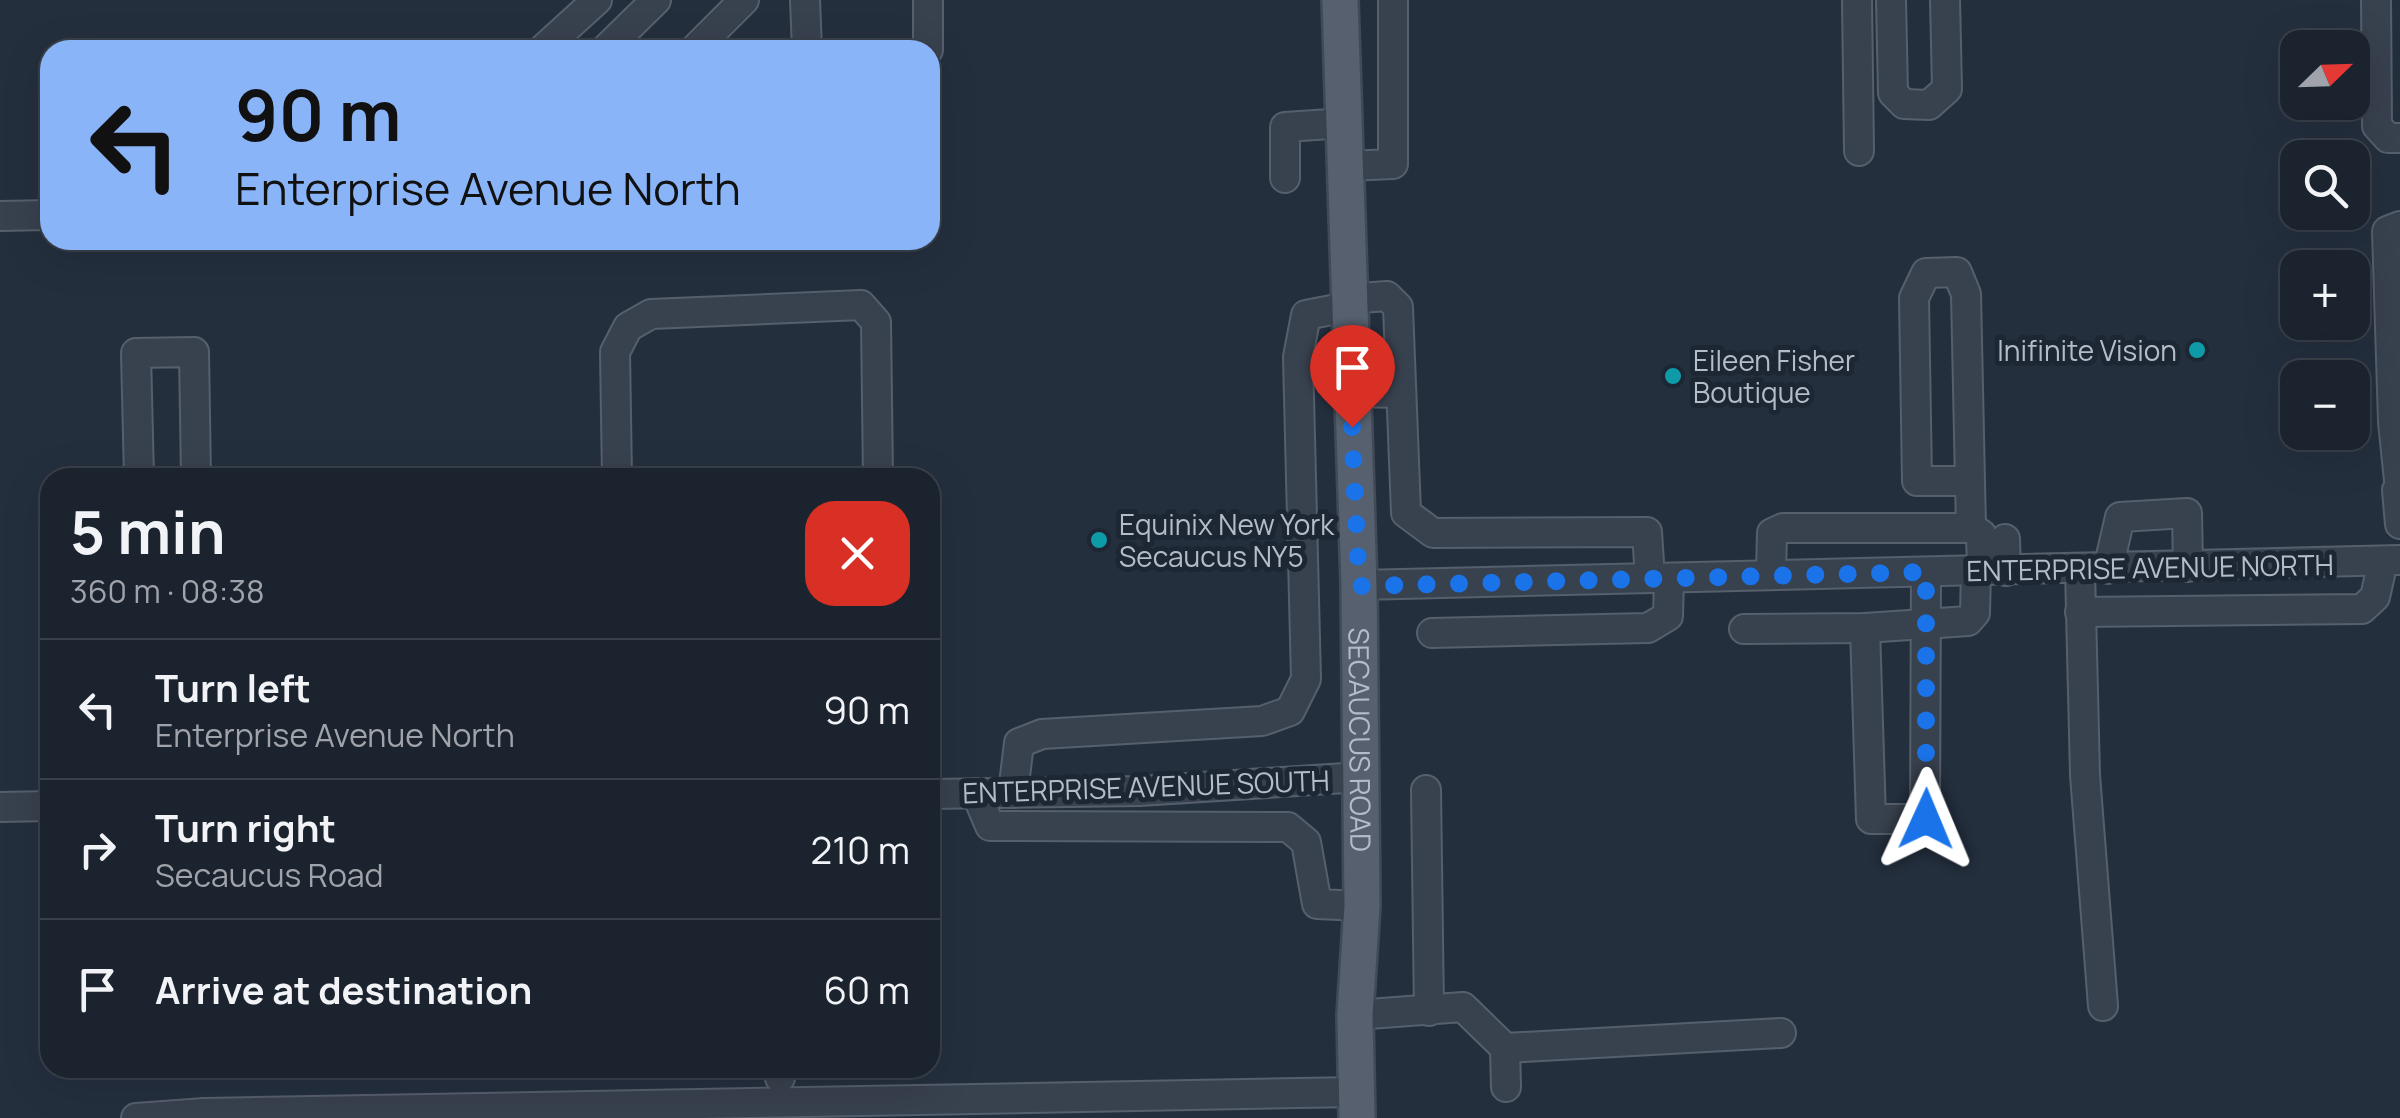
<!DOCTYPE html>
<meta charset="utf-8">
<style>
body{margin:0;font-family:Manrope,sans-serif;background:#282f3a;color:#f1f3f6;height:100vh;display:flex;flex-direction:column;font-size:38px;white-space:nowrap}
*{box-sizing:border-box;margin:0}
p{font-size:32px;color:#a0a4aa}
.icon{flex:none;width:55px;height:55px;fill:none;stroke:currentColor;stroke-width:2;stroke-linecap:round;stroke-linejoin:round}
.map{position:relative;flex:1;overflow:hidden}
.sheet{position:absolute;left:40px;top:468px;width:900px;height:610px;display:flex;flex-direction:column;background:#1b232e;border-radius:30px;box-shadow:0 10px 40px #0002,0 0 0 2px #39404a}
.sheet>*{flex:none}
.banner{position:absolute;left:40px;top:40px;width:900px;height:210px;border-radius:30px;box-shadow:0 10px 40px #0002,0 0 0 2px #39404a;background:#8ab4f8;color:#111;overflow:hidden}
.needle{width:65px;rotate:67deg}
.controls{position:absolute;left:2280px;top:30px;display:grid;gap:20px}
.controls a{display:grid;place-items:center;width:90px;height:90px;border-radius:20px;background:#1b232e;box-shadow:0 10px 40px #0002,0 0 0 2px #39404a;font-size:50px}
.pin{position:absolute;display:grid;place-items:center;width:85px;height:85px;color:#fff;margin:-102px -42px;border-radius:50% 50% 50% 0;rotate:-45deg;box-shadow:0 0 10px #0007}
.pin .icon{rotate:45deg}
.me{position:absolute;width:110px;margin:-55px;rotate:1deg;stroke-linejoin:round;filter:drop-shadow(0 0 8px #0008)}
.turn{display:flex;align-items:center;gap:35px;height:210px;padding:0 30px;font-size:45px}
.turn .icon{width:130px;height:130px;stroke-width:2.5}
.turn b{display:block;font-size:70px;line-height:85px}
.round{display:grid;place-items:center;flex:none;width:105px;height:105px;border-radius:30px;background:#282f3a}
.head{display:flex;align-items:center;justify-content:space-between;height:170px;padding:0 30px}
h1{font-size:60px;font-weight:700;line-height:75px}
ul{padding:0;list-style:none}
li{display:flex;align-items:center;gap:30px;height:140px;padding:0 30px;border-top:2px solid #39404a}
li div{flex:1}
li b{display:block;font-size:38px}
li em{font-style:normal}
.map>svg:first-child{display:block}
</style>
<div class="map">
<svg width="2400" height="1118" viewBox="0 0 2400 1118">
<rect width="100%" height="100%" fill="#242f3e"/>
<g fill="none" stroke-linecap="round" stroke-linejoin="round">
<g stroke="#565f6c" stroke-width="32">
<g id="minor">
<polyline points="805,0 807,50"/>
<polyline points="928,0 928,50"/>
<polyline points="1857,0 1859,151"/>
<polyline points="1891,0 1893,93 1904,104 1929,105 1947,89 1945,0"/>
<polyline points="2376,0 2377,126 2388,138 2400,138"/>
<polyline points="542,50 597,0"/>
<polyline points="605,50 656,0"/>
<polyline points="694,50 744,0"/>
<polyline points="1348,166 1393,164 1393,0"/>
<polyline points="1285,178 1285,127 1346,123"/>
<polyline points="0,216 50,215"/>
<polyline points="2400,226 2387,231 2393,422 2400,490"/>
<polyline points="1347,299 1387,296 1398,307 1406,513 1433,533 1647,532 1650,578"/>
<polyline points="1351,392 1401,393"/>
<polyline points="139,478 136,353 194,352 196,478"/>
<polyline points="617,478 615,352 628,327 651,314 861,305 876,322 878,478"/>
<polyline points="1969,481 1917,481 1914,298 1926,273 1957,272 1966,294 1971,528"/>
<polyline points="2397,490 2400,524"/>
<polyline points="2005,539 2006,571"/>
<polyline points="2080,569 2085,775 2103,1006"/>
<polyline points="2108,569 2120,517 2187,513 2188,567"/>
<polyline points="1771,573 1772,533 1783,528 1971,528 1981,534 1982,572"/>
<polyline points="1359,585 2400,560"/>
<polyline points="2080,612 2362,609 2375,597 2383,561"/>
<polyline points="1865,628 1871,819 1925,819 1926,572"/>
<polyline points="1744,629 1865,628 1968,621 1975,613 1976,571"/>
<polyline points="1432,633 1648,628 1668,616 1669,578"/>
<polyline points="1426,790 1429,1011"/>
<polyline points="976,793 990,826 1288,827 1306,842 1317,904 1362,906"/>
<polyline points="1013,793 1019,743 1042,734 1262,721 1290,711 1306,679 1298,357 1306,315 1347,307"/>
<polyline points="930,794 1139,791 1361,777"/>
<polyline points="0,807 50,806"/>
<polyline points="1355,1015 1463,1007 1505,1048 1506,1087"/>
<polyline points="1505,1048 1781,1033"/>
<polyline points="780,1078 780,1068"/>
<polyline points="136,1118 205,1113"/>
<polyline points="205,1118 205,1113 1356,1092"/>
</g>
</g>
<g stroke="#414a57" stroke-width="40">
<g id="major">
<path id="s1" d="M 1340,0 L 1359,585 L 1362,906 L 1355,1015 L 1357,1118"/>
</g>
</g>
<use href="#minor" stroke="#38414e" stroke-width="28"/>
<use href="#major" stroke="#56606e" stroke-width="35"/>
</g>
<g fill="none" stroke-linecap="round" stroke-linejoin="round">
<polyline stroke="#1a73e8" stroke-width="18" stroke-dasharray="0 32.4" points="1352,427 1359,586 1926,572 1926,819"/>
</g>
<g fill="#0f9aa8" stroke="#1d2633" stroke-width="4">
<circle cx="2197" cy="350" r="10"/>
<circle cx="1673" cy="376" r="10"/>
<circle cx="1099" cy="540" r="10"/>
</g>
<g text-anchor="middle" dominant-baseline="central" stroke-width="10" stroke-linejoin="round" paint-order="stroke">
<g font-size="28" fill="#b4bcc9" stroke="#1d2633" text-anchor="start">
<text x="2177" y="350" text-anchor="end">Inifinite Vision</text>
<text x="1693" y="360">Eileen Fisher<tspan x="1693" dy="32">Boutique</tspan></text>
<text x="1119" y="524">Equinix New York<tspan x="1119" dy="32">Secaucus NY5</tspan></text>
</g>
<g font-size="28" fill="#b4bcc9" stroke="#1d2633">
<text transform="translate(2150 567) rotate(-1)">ENTERPRISE AVENUE NORTH</text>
<text stroke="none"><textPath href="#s1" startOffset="740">SECAUCUS ROAD</textPath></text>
<text transform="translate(1146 786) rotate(-2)">ENTERPRISE AVENUE SOUTH</text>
</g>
</g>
</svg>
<div class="controls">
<a><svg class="needle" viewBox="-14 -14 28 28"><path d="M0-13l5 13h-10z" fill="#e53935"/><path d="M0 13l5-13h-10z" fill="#a0a4aa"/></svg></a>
<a><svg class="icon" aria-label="search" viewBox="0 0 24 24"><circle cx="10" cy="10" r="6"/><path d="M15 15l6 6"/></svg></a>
<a>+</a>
<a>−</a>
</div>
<div class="pin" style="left:1352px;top:427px;background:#d93025"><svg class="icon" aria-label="arrive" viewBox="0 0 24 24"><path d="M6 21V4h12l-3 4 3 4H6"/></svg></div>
<svg class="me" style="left:1926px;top:819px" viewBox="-20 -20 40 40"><path d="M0-17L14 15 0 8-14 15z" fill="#1a73e8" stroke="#fff" stroke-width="4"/></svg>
<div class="banner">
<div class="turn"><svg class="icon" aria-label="left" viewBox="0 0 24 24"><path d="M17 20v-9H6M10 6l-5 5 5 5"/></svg><div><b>90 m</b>Enterprise Avenue North</div></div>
</div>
<section class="sheet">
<div class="head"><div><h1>5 min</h1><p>360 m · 08:38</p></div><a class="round" style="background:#d93025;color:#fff"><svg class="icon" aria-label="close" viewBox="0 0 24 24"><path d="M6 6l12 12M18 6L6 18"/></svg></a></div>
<ul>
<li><svg class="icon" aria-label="left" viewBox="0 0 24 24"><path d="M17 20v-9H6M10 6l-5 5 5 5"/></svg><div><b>Turn left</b><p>Enterprise Avenue North</p></div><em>90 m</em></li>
<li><svg class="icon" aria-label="right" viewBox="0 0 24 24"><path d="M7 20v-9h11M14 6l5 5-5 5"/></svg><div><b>Turn right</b><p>Secaucus Road</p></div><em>210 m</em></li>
<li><svg class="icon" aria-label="arrive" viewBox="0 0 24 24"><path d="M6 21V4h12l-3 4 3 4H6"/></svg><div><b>Arrive at destination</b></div><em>60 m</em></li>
</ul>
</section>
</div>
